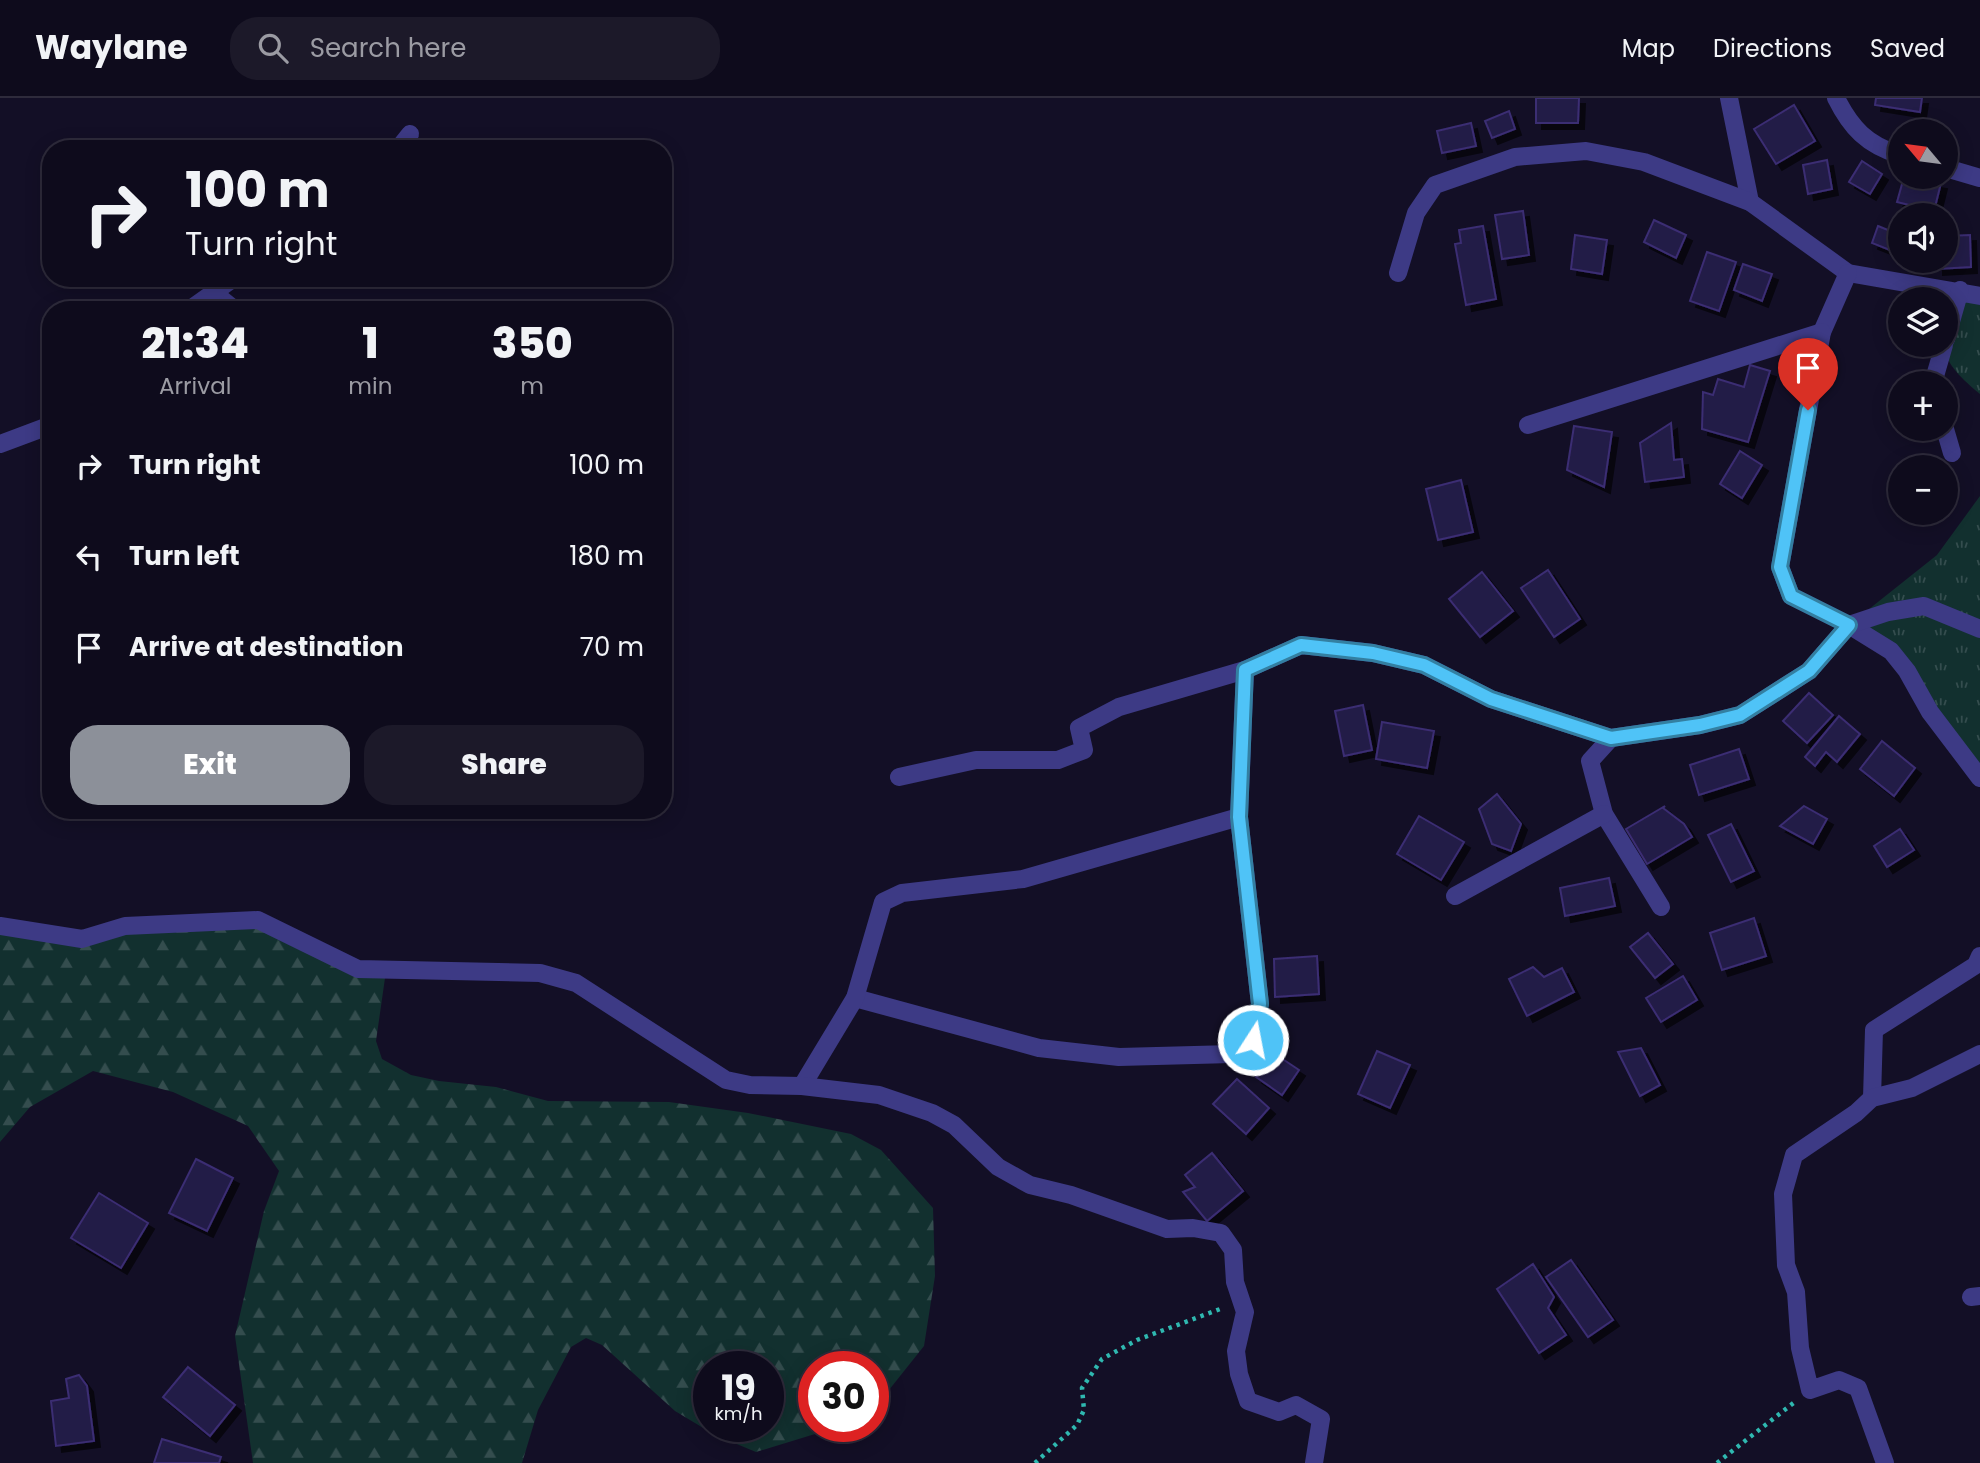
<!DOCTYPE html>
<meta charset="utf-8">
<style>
body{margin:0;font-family:Poppins,sans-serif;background:#1c1929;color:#f1f3f6;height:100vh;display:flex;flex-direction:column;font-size:26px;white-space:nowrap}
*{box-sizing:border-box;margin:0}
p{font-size:23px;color:#9b9ba3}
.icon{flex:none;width:38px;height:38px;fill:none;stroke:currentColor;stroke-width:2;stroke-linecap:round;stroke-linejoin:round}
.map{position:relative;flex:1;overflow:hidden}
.drawer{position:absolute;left:42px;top:203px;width:630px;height:518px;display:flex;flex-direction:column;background:#0e0b1c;border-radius:28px;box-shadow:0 4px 18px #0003,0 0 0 2px #2e2b3b}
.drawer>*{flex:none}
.top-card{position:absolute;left:42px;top:42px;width:630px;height:147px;border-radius:28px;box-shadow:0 4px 18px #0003,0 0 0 2px #2e2b3b;background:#0e0b1c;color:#f1f3f6;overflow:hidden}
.needle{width:46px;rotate:299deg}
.buttons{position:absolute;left:1888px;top:21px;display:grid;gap:14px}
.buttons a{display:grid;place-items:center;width:70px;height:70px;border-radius:50%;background:#0e0b1c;box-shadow:0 4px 18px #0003,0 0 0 2px #2e2b3b;font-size:35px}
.speed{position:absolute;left:693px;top:1253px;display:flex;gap:14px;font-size:35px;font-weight:700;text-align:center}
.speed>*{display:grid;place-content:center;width:91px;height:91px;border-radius:50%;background:#0e0b1c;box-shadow:0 4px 18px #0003,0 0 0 2px #2e2b3b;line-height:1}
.speed small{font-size:18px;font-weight:400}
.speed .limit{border:10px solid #d22;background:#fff;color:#111}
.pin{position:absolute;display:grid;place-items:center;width:60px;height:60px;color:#fff;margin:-72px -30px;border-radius:50% 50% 50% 0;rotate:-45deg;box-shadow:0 0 7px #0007}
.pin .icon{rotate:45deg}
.me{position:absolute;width:77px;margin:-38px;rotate:11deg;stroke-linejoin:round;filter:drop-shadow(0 0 5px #0008)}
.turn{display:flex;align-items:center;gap:24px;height:147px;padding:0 28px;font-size:32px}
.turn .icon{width:91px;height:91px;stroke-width:2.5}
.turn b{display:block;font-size:49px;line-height:60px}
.eta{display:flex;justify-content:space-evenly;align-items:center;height:119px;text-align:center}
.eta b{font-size:42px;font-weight:800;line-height:49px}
.primary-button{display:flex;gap:14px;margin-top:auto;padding:14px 28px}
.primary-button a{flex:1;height:80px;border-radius:28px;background:#8c9099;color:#fff;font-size:28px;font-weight:800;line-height:80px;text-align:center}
.primary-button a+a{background:#1c1929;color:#f1f3f6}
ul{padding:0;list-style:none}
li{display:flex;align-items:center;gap:21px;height:91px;padding:0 28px}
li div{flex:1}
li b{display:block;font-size:26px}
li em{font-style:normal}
header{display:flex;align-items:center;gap:42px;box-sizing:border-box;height:98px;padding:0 35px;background:#0e0b1c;border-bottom:2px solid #2e2b3b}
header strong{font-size:33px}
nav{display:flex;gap:38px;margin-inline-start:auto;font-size:24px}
.search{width:490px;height:63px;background:#1c1929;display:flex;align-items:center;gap:18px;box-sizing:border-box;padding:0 24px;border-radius:28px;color:#9b9ba3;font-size:26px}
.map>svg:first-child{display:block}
</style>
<header>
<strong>Waylane</strong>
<div class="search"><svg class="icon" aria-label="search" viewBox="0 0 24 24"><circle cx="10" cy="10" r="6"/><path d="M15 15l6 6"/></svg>Search here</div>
<nav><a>Map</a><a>Directions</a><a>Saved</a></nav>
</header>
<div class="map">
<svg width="1980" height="1365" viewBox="0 0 1980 1365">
<defs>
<pattern id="grass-tufts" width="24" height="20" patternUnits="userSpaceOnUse" patternTransform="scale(1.75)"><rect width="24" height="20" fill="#12302f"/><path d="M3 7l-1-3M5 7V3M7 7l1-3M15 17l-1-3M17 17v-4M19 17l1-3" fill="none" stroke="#344d4e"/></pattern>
<pattern id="forest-firs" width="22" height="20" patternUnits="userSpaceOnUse" patternTransform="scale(1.75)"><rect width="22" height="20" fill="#12302f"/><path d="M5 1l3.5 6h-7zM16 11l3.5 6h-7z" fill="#344d4e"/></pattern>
<filter id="shadow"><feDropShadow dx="6" dy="6" stdDeviation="0" flood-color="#0009"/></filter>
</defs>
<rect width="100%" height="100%" fill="#130f26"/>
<g fill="url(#grass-tufts)">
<path d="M 1960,192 L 1980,198 L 1980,296 C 1931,255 1944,250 1960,192 Z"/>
<polygon points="1980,398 1980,680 1907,573 1849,527 1937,457"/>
</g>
<path fill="url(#forest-firs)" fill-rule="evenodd" d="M 258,822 L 386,873 L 376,943 L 382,961 L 411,977 L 439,983 L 496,989 L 548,1003 L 669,1004 L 748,1015 L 851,1036 L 881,1052 L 933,1110 L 935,1178 L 924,1248 L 873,1312 L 873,1269 L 814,1269 L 814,1328 L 841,1328 L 756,1354 L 715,1337 L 675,1313 L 602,1247 L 586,1240 L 571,1249 L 538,1312 L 522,1365 L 253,1365 L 235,1238 L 264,1113 L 279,1073 L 248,1028 L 173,994 L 93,973 L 30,1009 L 0,1044 L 0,828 L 82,841 ZM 709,1269 L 768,1269 L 768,1328 L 709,1328 Z"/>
<g fill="#241b47" stroke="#3b2d73" stroke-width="2" filter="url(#shadow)">
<polygon points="1536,0 1579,0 1578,25 1536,25"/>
<polygon points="1876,0 1922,0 1920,14 1875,7"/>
<polygon points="1794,7 1815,43 1776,66 1754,31"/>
<polygon points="1509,13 1515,31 1492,40 1485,23"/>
<polygon points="1471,25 1476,48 1442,55 1437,33"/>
<polygon points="1827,62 1832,91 1808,96 1803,67"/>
<polygon points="1862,63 1882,76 1870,96 1849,84"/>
<polygon points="1904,79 1941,85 1934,113 1897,104"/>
<polygon points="1523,113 1529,157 1502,161 1495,117"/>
<polygon points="1654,122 1686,137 1676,160 1644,144"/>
<polygon points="1483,128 1496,201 1466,207 1455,146 1461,145 1459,132"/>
<polygon points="1878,128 1900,137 1900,156 1872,145"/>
<polygon points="1575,137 1607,142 1602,176 1571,171"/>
<polygon points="1970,137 1971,169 1937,171 1937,163 1946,163 1946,138"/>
<polygon points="1707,154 1736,164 1719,213 1690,203"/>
<polygon points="1743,166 1772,176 1762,203 1734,192"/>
<polygon points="1750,267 1770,273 1748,344 1702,331 1703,294 1713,297 1718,281 1744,289"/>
<polygon points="1671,325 1674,362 1682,361 1684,379 1645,384 1640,345"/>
<polygon points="1574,328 1612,334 1604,389 1567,372"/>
<polygon points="1740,353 1762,367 1742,400 1720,386"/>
<polygon points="1461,382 1473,434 1438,442 1426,391"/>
<polygon points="1548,472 1580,521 1554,539 1521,490"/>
<polygon points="1482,474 1513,513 1480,539 1449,501"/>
<polygon points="1809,595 1833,617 1807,645 1783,623"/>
<polygon points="1363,607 1372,652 1344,658 1335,613"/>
<polygon points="1839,618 1860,636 1837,664 1826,654 1815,668 1805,659"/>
<polygon points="1382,624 1434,633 1427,670 1376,661"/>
<polygon points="1882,643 1915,670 1894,698 1860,671"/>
<polygon points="1739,651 1749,681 1699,697 1690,667"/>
<polygon points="1497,696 1521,726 1511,753 1492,746 1479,711"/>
<polygon points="1665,708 1663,710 1684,726 1692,739 1647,766 1626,731"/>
<polygon points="1804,708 1827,721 1813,746 1780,728"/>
<polygon points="1419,718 1464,744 1441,782 1397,756"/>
<polygon points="1731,726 1754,773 1731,784 1708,737"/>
<polygon points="1900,731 1914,752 1887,769 1874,748"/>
<polygon points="1609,780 1615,808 1565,818 1560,790"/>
<polygon points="1754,820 1766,858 1722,872 1710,835"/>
<polygon points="1648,835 1673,866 1655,880 1630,849"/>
<polygon points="1317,858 1319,896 1275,899 1274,861"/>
<polygon points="1533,869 1544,879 1562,870 1574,894 1527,918 1509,881"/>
<polygon points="1683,878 1697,902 1661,924 1646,900"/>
<polygon points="1641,950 1660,987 1640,998 1618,954"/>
<polygon points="1377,953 1410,967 1390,1010 1358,996"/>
<polygon points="1272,954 1299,972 1282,997 1256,979"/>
<polygon points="1237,981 1269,1010 1246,1036 1213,1006"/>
<polygon points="1212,1055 1243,1093 1207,1123 1183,1094 1195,1089 1185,1077"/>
<polygon points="196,1061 233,1080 207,1133 169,1115"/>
<polygon points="99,1095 148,1125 121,1170 71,1140"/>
<polygon points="1571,1162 1613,1222 1588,1239 1546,1179"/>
<polygon points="1533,1166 1554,1199 1548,1210 1566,1237 1539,1255 1497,1191"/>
<polygon points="188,1269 235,1307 210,1338 163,1299"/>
<polygon points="79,1277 87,1288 94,1343 56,1348 51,1303 69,1300 66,1281"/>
<polygon points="162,1341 221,1359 219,1365 154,1365"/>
</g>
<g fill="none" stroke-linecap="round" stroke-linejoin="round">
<g stroke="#2fb8b0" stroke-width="4.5" stroke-dasharray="3.5 5" stroke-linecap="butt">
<polyline points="1035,1365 1077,1327 1084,1312 1082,1290 1102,1261 1137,1242 1223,1210"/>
<polyline points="1717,1365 1796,1303"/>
</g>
<g stroke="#3d3a85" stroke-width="18">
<polyline points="1729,0 1750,104"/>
<path d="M 1836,0 C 1851,30 1867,47 1900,57"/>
<polyline points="398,51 410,36"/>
<polyline points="1946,70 1980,80"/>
<polyline points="1398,175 1416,115 1435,87 1515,59 1586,53 1644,64 1750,104 1848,175 1980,198"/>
<polyline points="1848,175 1822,234 1780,469 1791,498 1849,527 1891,553 1907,573 1930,614 1980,680"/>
<polyline points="214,195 235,212"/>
<polyline points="189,212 234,180"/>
<polyline points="1946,241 1960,192"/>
<polyline points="1933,285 1944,247"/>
<polyline points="1528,327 1822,234"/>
<polyline points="1945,331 1952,355"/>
<polyline points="0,346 51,327"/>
<polyline points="1611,640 1590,663 1604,716 1661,809"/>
<polyline points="899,679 976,662 1058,662 1084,652 1079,630 1119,609 1245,572"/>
<polyline points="1455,798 1604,716"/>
<polyline points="855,900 1039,950 1119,959 1232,956 1253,942 1260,906 1239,719 1245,572 1301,547 1373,555 1424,567 1491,601 1611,640 1700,627 1740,617 1809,573 1849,527 1888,514 1924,508 1980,531"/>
<polyline points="802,988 855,900 883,804 902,795 1023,781 1239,719"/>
<polyline points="1872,1000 1874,932 1976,867 1980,858"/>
<polyline points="1971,1199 1980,1198"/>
<polyline points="1885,1365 1858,1290 1839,1282 1810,1292 1800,1250 1796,1194 1786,1167 1783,1096 1794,1057 1856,1015 1872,1000 1912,990 1980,956"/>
</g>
<polyline stroke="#3d3a85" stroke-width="18" points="0,828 82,841 125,828 258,822 358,871 540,875 576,885 726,982 750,987 802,988 879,997 932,1015 954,1027 998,1069 1030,1087 1071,1097 1167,1131 1193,1130 1221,1135 1233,1152 1235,1184 1245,1214 1236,1253 1239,1276 1248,1303 1279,1314 1296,1307 1321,1321 1314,1365"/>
</g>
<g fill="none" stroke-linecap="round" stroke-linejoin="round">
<g stroke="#337fa1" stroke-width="18">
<polyline id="route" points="1253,942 1260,906 1239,719 1245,572 1301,547 1373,555 1424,567 1491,601 1611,640 1700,627 1740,617 1809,573 1849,527 1791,498 1780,469 1808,312"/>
</g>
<use href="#route" stroke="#4fc3f7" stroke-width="12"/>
</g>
</svg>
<div class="buttons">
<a><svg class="needle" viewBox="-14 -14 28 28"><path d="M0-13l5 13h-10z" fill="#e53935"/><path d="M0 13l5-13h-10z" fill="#9b9ba3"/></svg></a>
<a><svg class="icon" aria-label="sound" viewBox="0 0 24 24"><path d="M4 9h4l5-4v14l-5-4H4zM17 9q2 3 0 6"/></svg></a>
<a><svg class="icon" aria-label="layers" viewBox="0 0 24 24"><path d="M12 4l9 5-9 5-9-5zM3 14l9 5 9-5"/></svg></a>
<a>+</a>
<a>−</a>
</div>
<div class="speed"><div>19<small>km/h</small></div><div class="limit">30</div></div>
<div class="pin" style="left:1808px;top:312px;background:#d93025"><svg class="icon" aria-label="arrive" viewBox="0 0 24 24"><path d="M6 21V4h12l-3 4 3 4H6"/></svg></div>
<svg class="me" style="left:1253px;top:942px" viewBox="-20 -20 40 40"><circle r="17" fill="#4fc3f7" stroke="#fff" stroke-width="3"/><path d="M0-11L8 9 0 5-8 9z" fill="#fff"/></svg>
<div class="top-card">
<div class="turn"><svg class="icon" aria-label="right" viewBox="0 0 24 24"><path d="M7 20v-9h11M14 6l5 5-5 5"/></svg><div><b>100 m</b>Turn right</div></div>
</div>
<section class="drawer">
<div class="eta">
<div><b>21:34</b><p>Arrival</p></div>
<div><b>1</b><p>min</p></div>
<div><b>350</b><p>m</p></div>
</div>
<ul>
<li><svg class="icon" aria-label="right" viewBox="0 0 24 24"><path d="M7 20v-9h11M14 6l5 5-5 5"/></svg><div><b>Turn right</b></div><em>100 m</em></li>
<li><svg class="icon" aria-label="left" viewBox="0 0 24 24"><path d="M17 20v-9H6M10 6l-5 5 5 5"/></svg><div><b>Turn left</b></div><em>180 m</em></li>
<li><svg class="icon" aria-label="arrive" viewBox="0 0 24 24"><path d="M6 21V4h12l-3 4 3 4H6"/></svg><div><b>Arrive at destination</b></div><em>70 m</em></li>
</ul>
<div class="primary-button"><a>Exit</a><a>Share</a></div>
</section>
</div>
